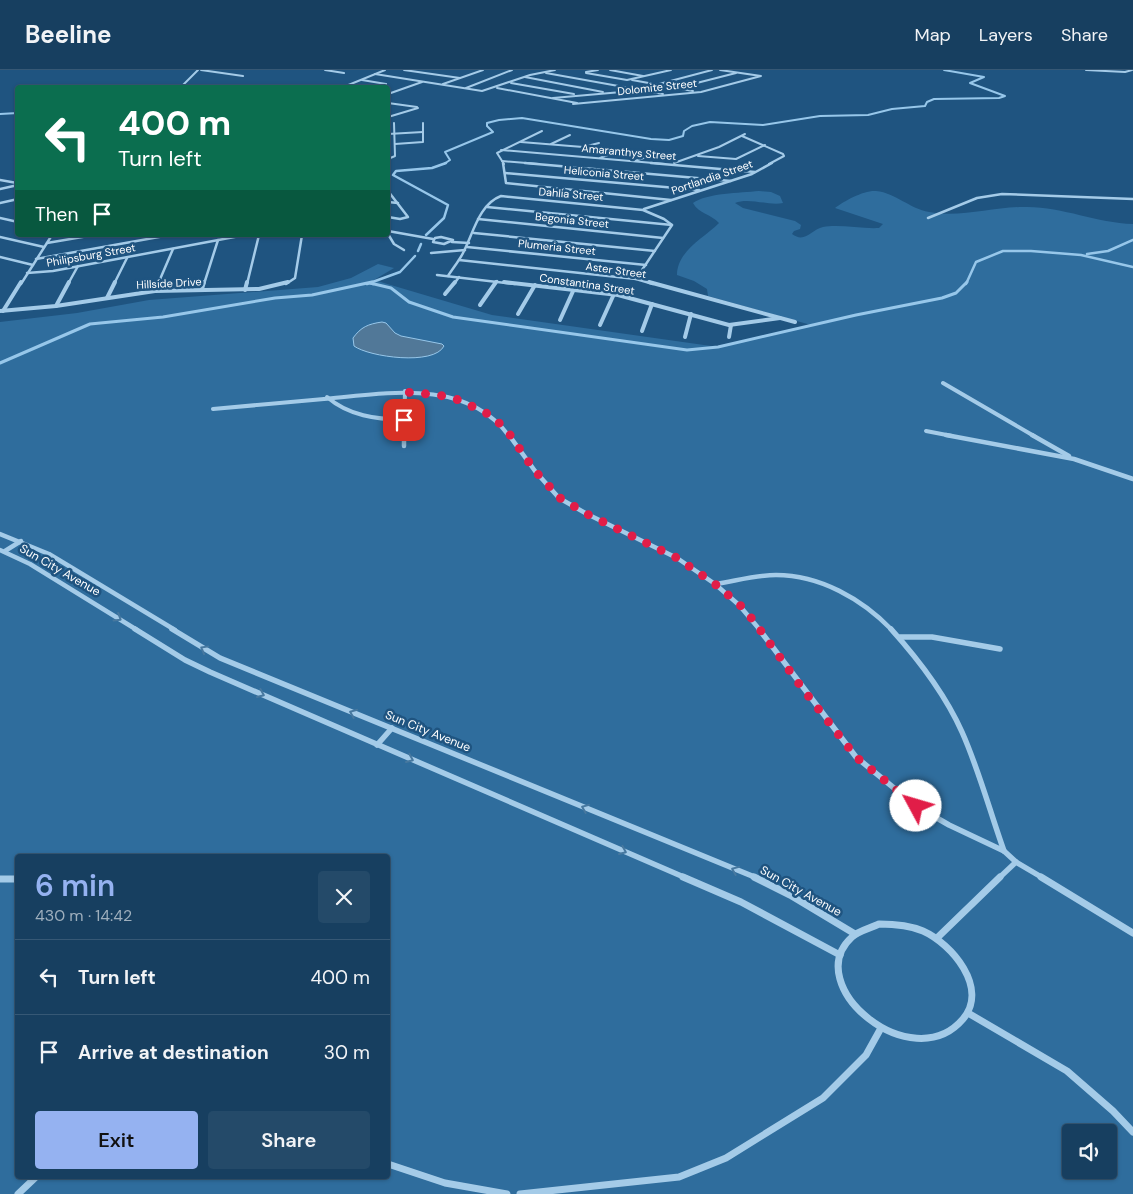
<!DOCTYPE html>
<meta charset="utf-8">
<style>
body{margin:0;font-family:"DM Sans",sans-serif;background:#244a69;color:#f1f3f6;height:100vh;display:flex;flex-direction:column;font-size:19px;white-space:nowrap}
*{box-sizing:border-box;margin:0}
p{font-size:16px;color:#9eafbd}
.icon{flex:none;width:28px;height:28px;fill:none;stroke:currentColor;stroke-width:2;stroke-linecap:round;stroke-linejoin:round}
.map{position:relative;flex:1;overflow:hidden}
.panel{position:absolute;left:15px;top:784px;width:375px;height:325px;display:flex;flex-direction:column;background:#173f60;border-radius:5px;box-shadow:0 1px 4px #0004,0 0 0 1px #365875}
.panel>*{flex:none}
.top-card{position:absolute;left:15px;top:15px;width:375px;height:152px;border-radius:5px;box-shadow:0 1px 4px #0004,0 0 0 1px #365875;background:#0b6e4f;color:#fff;overflow:hidden}
.fabs{position:absolute;left:1062px;top:1054px;display:grid;gap:10px}
.fabs a{display:grid;place-items:center;width:55px;height:55px;border-radius:5px;background:#173f60;box-shadow:0 1px 4px #0004,0 0 0 1px #365875;font-size:25px}
.pin{position:absolute;display:grid;place-items:center;width:42px;height:42px;color:#fff;margin:-21px;border-radius:10px;box-shadow:0 2px 8px #0006}
.me{position:absolute;width:55px;margin:-28px;rotate:309deg;stroke-linejoin:round;filter:drop-shadow(0 0 4px #0008)}
.turn{display:flex;align-items:center;gap:18px;height:105px;padding:0 20px;font-size:22px}
.turn .icon{width:65px;height:65px;stroke-width:2.5}
.turn b{display:block;font-size:35px;line-height:42px}
.then{display:flex;align-items:center;height:48px;padding:0 20px;background:#0003;gap:10px;font-size:19px}
.round{display:grid;place-items:center;flex:none;width:52px;height:52px;border-radius:5px;background:#244a69}
.overview{display:flex;align-items:center;justify-content:space-between;height:85px;padding:0 20px}
h1{font-size:30px;font-weight:600;line-height:38px;color:#95b2f1}
.button{display:flex;gap:10px;margin-top:auto;padding:10px 20px}
.button a{flex:1;height:58px;border-radius:5px;background:#95b2f1;color:#111;font-size:20px;font-weight:600;line-height:58px;text-align:center}
.button a+a{background:#244a69;color:#f1f3f6}
ul{padding:0;list-style:none}
li{display:flex;align-items:center;gap:15px;height:75px;padding:0 20px;border-top:1px solid #365875}
li div{flex:1}
li b{display:block;font-size:19px}
li em{font-style:normal}
header{display:flex;align-items:center;gap:30px;box-sizing:border-box;height:70px;padding:0 25px;background:#173f60;border-bottom:1px solid #365875}
header strong{font-size:24px}
nav{display:flex;gap:28px;margin-inline-start:auto;font-size:18px}
.map>svg:first-child{display:block}
</style>
<header>
<strong>Beeline</strong>
<nav><a>Map</a><a>Layers</a><a>Share</a></nav>
</header>
<div class="map">
<svg width="1133" height="1124" viewBox="0 0 1133 1124">
<rect width="100%" height="100%" fill="#1f5480"/>
<path fill="#2f6d9d" fill-rule="evenodd" d="M 759,121 L 771,122 L 780,126 L 783,133 C 768,136 749,127 735,133 L 743,138 L 795,151 L 801,155 L 800,159 L 794,161 L 792,164 C 805,174 812,159 823,157 C 839,154 861,159 879,158 L 883,154 L 835,138 C 844,131 864,120 876,121 C 896,123 910,139 929,142 C 961,148 992,137 1024,137 C 1061,136 1096,153 1133,154 L 1133,1124 L 0,1124 L 0,252 L 77,243 L 149,230 L 318,217 L 351,208 L 378,194 L 394,198 L 374,210 L 492,245 L 718,277 L 811,255 L 708,226 L 707,219 L 694,211 L 677,205 C 677,181 704,168 719,153 C 711,144 699,144 693,133 C 707,123 740,123 759,121 ZM 18,786 L 388,786 L 388,1106 L 18,1106 ZM 1071,1062 L 1109,1062 L 1109,1100 L 1071,1100 Z"/>
<path fill="#517898" stroke="#97c7ea" d="M 382,252 L 386,253 L 395,263 L 401,266 L 442,274 L 444,276 C 434,296 369,287 354,276 L 353,268 C 361,257 368,254 382,252 Z"/>
<g fill="none" stroke-linecap="round" stroke-linejoin="round">
<g stroke="#97c7ea" stroke-width="2">
<polyline points="0,44 18,43"/>
<polyline points="444,94 450,90 445,82 493,62 487,56 487,53 499,50 522,48 651,69 669,70 683,66 684,61 692,56 710,52 763,55 820,46 868,45 892,39 925,36 927,32 934,29 999,28 1005,26 970,13 984,7 944,0"/>
</g>
<g stroke="#97c7ea" stroke-width="2.5">
<polyline points="426,165 444,148 448,135 393,105 396,101 432,98 446,93"/>
<polyline points="418,181 421,174"/>
<polyline points="1087,184 1108,181 1133,170"/>
<polyline points="370,213 373,214"/>
<polyline points="367,214 400,202 415,186"/>
<polyline points="966,214 976,192 1003,181 1031,181 1081,185 1133,197"/>
</g>
<g stroke="#97c7ea" stroke-width="3">
<polyline points="370,213 391,218 409,232 453,247 687,280 718,277 856,245 942,228 956,223 967,212"/>
<polyline points="0,293 90,254 163,247 275,228 312,225 372,212"/>
</g>
<g stroke="#a4cbe8" stroke-width="2">
<polyline points="201,0 243,6"/>
<polyline points="325,0 344,3"/>
<polyline points="404,0 460,8"/>
<polyline points="610,0 643,6"/>
<polyline points="1086,0 1125,2 1132,0"/>
<polyline points="586,2 598,0"/>
<polyline points="546,3 663,24"/>
<polyline points="586,3 627,10 671,0"/>
<polyline points="375,4 482,21 530,5 555,0"/>
<polyline points="525,7 603,22"/>
<polyline points="362,10 386,14"/>
<polyline points="632,10 693,21"/>
<polyline points="511,13 574,24"/>
<polyline points="443,14 483,0"/>
<polyline points="659,14 712,0"/>
<polyline points="681,17 736,3"/>
<polyline points="180,18 198,0"/>
<polyline points="341,18 385,0"/>
<polyline points="376,18 386,14"/>
<polyline points="466,18 512,0"/>
<polyline points="497,18 577,33"/>
<polyline points="388,24 422,12"/>
<polyline points="553,28 633,21"/>
<polyline points="388,33 417,37"/>
<polyline points="573,34 701,22 761,6 720,0"/>
<polyline points="388,47 418,38"/>
<polyline points="388,64 423,62"/>
<polyline points="742,66 783,84 784,86 769,94"/>
<polyline points="521,72 583,77 599,73"/>
<polyline points="395,74 423,72 423,53"/>
<polyline points="551,74 570,65"/>
<polyline points="501,80 665,94"/>
<polyline points="698,86 736,89 765,75"/>
<polyline points="600,88 623,79"/>
<polyline points="388,89 395,86 394,53"/>
<polyline points="502,91 539,94"/>
<polyline points="635,91 649,86"/>
<polyline points="674,93 719,77 745,64"/>
<polyline points="504,94 497,83 542,61"/>
</g>
<g stroke="#a4cbe8" stroke-width="2.5">
<polyline points="503,93 506,113 671,130"/>
<polyline points="525,93 731,111"/>
<polyline points="651,93 755,102"/>
<polyline points="505,103 699,120"/>
<polyline points="0,110 17,113"/>
<polyline points="0,119 18,115"/>
<polyline points="388,121 408,147 400,149 388,147"/>
<polyline points="388,132 398,133"/>
<polyline points="0,133 18,129"/>
<polyline points="487,137 672,155"/>
<polyline points="644,139 752,104 772,93"/>
<polyline points="0,148 18,152"/>
<polyline points="928,148 977,128 1002,124 1133,129"/>
<polyline points="478,149 663,168"/>
<polyline points="388,161 433,169"/>
<polyline points="474,163 655,181"/>
<polyline points="388,164 394,174 404,180"/>
<polyline points="0,167 44,177"/>
<polygon points="441,167 453,170 444,174 433,172 435,168"/>
<polyline points="452,172 469,173"/>
<polyline points="47,173 94,165"/>
<polyline points="467,177 646,195"/>
<polyline points="431,183 465,180"/>
<polyline points="0,187 33,195"/>
<polyline points="36,189 170,165"/>
<polyline points="459,190 636,209 653,214"/>
<polyline points="27,203 53,201 245,165"/>
<polyline points="437,205 515,214"/>
<path d="M 448,206 C 453,198 459,191 463,183 C 473,164 479,134 501,126 L 643,140 L 664,149 L 672,155 L 636,209"/>
<polyline points="21,214 52,165"/>
<polyline points="68,214 78,196"/>
<polyline points="114,214 127,188"/>
<polyline points="158,214 173,179"/>
<polyline points="204,214 218,170"/>
<polyline points="247,214 259,165"/>
<polyline points="286,214 295,208 302,165"/>
<polyline points="454,214 459,207"/>
<polyline points="495,214 497,211"/>
</g>
<g stroke="#a4cbe8" stroke-width="4">
<polyline points="504,212 618,225 729,255 780,248"/>
<polyline points="649,212 795,252"/>
<polyline points="202,219 204,212"/>
<polyline points="245,220 247,212"/>
<polyline points="155,221 159,212"/>
<polyline points="445,224 455,212"/>
<polyline points="107,228 115,212"/>
<polyline points="480,235 496,212"/>
<polyline points="56,236 69,212"/>
<polyline points="0,241 56,236 155,221 259,219 288,212"/>
<polyline points="3,241 21,212"/>
<polyline points="518,244 535,215"/>
<polyline points="560,250 574,219"/>
<polyline points="600,255 614,224"/>
<polyline points="642,261 652,234"/>
<polyline points="685,267 691,244"/>
<polyline points="729,267 731,255"/>
<polyline points="943,313 1034,366"/>
<path d="M 327,327 C 349,346 376,349 404,350"/>
<path d="M 213,339 C 250,336 287,332 324,329 C 386,323 467,308 509,366"/>
<polyline points="926,361 952,366"/>
<polyline points="404,366 405,321"/>
</g>
<g stroke="#a4cbe8" stroke-width="4.5">
<polyline points="509,365 535,401 559,428 587,444 677,488 715,514 739,535 760,560"/>
<polyline points="946,365 1074,389 1133,409"/>
<polyline points="1032,365 1069,386"/>
<polyline points="404,376 404,365"/>
<polyline points="0,464 49,484 175,560"/>
<polyline points="0,480 30,494 137,560"/>
<polyline points="5,481 21,471"/>
<path d="M 715,514 C 735,511 756,505 776,505 C 820,505 862,529 892,560"/>
</g>
<g stroke="#a4cbe8" stroke-width="5.5">
<polyline points="135,559 185,590 210,602 686,808"/>
<polyline points="172,559 220,588 757,808"/>
<polyline points="759,559 856,687 916,736 949,755 1004,781 1016,792 1043,808"/>
<path d="M 891,559 C 919,590 945,624 962,662 C 979,700 990,742 1004,781"/>
<polyline points="900,567 932,567 1000,579"/>
<polyline points="377,675 392,658"/>
<polyline points="999,808 1016,792"/>
</g>
<g stroke="#a4cbe8" stroke-width="7">
<polyline points="683,807 741,832 840,885"/>
<polyline points="754,807 790,825 855,864"/>
<polyline points="1041,807 1133,863"/>
<polyline points="0,809 18,809"/>
<path d="M 879,854 C 894,854 909,855 923,861 C 952,874 989,918 963,949 C 912,1009 799,915 852,867 C 858,861 871,858 879,854 Z"/>
<polyline points="937,868 1000,807"/>
<polyline points="968,943 1067,1001 1113,1041 1133,1062"/>
<polyline points="388,1094 445,1113 507,1124"/>
<polyline points="18,1124 37,1106"/>
<polyline points="520,1124 679,1107 726,1088 823,1028 866,985 881,958"/>
</g>
</g>
<defs><path id="oneway-chevron" d="M-2-3.5L2.5 0L-2 3.5" fill="none" stroke-width="1.6" stroke-linecap="round" stroke-linejoin="round" transform="scale(1.25)"/></defs>
<g stroke="#47789f">
<use href="#oneway-chevron" transform="translate(118 548) rotate(32)"/>
<use href="#oneway-chevron" transform="translate(204 579) rotate(-151)"/>
<use href="#oneway-chevron" transform="translate(261 624) rotate(23)"/>
<use href="#oneway-chevron" transform="translate(353 643) rotate(-158)"/>
<use href="#oneway-chevron" transform="translate(410 689) rotate(23)"/>
<use href="#oneway-chevron" transform="translate(585 738) rotate(-158)"/>
<use href="#oneway-chevron" transform="translate(623 781) rotate(23)"/>
<use href="#oneway-chevron" transform="translate(735 800) rotate(-158)"/>
</g>
<g fill="none" stroke-linecap="round" stroke-linejoin="round">
<polyline stroke="#e11d48" stroke-width="9" stroke-dasharray="0 16.2" points="404,350 405,322 439,325 459,330 492,346 508,362 535,401 560,428 587,444 677,488 715,514 740,535 753,550 802,618 856,687 916,736"/>
</g>
<g text-anchor="middle" dominant-baseline="central" stroke-width="5" stroke-linejoin="round" paint-order="stroke">
<g font-size="11" fill="#fff" stroke="#1f5480">
<text transform="translate(657 17) rotate(-6)">Dolomite Street</text>
<text transform="translate(629 82) rotate(5)">Amaranthys Street</text>
<text transform="translate(604 103) rotate(5)">Heliconia Street</text>
<text transform="translate(712 107) rotate(-19)">Portlandia Street</text>
<text transform="translate(571 124) rotate(5)">Dahlia Street</text>
<text transform="translate(572 150) rotate(6)">Begonia Street</text>
<text transform="translate(557 177) rotate(6)">Plumeria Street</text>
<text transform="translate(91 185) rotate(-10)">Philipsburg Street</text>
<text transform="translate(616 200) rotate(8)">Aster Street</text>
<text transform="translate(169 213) rotate(-3)">Hillside Drive</text>
<text transform="translate(587 214) rotate(8)">Constantina Street</text>
</g>
<g font-size="12" fill="#fff" stroke="#1f5480">
<text transform="translate(60 500) rotate(30)">Sun City Avenue</text>
<text transform="translate(428 661) rotate(22)">Sun City Avenue</text>
<text transform="translate(801 821) rotate(29)">Sun City Avenue</text>
</g>
</g>
</svg>
<div class="fabs">
<a><svg class="icon" aria-label="sound" viewBox="0 0 24 24"><path d="M4 9h4l5-4v14l-5-4H4zM17 9q2 3 0 6"/></svg></a>
</div>
<div class="pin" style="left:404px;top:350px;background:#d93025"><svg class="icon" aria-label="arrive" viewBox="0 0 24 24"><path d="M6 21V4h12l-3 4 3 4H6"/></svg></div>
<svg class="me" style="left:916px;top:736px" viewBox="-20 -20 40 40"><circle r="19" fill="#fff"/><path d="M0-13L10 11 0 6-10 11z" fill="#e11d48"/></svg>
<div class="top-card">
<div class="turn"><svg class="icon" aria-label="left" viewBox="0 0 24 24"><path d="M17 20v-9H6M10 6l-5 5 5 5"/></svg><div><b>400 m</b>Turn left</div></div>
<div class="then">Then<svg class="icon" aria-label="arrive" viewBox="0 0 24 24"><path d="M6 21V4h12l-3 4 3 4H6"/></svg></div>
</div>
<section class="panel">
<div class="overview"><div><h1>6 min</h1><p>430 m · 14:42</p></div><a class="round"><svg class="icon" aria-label="close" viewBox="0 0 24 24"><path d="M6 6l12 12M18 6L6 18"/></svg></a></div>
<ul>
<li><svg class="icon" aria-label="left" viewBox="0 0 24 24"><path d="M17 20v-9H6M10 6l-5 5 5 5"/></svg><div><b>Turn left</b></div><em>400 m</em></li>
<li><svg class="icon" aria-label="arrive" viewBox="0 0 24 24"><path d="M6 21V4h12l-3 4 3 4H6"/></svg><div><b>Arrive at destination</b></div><em>30 m</em></li>
</ul>
<div class="button"><a>Exit</a><a>Share</a></div>
</section>
</div>
